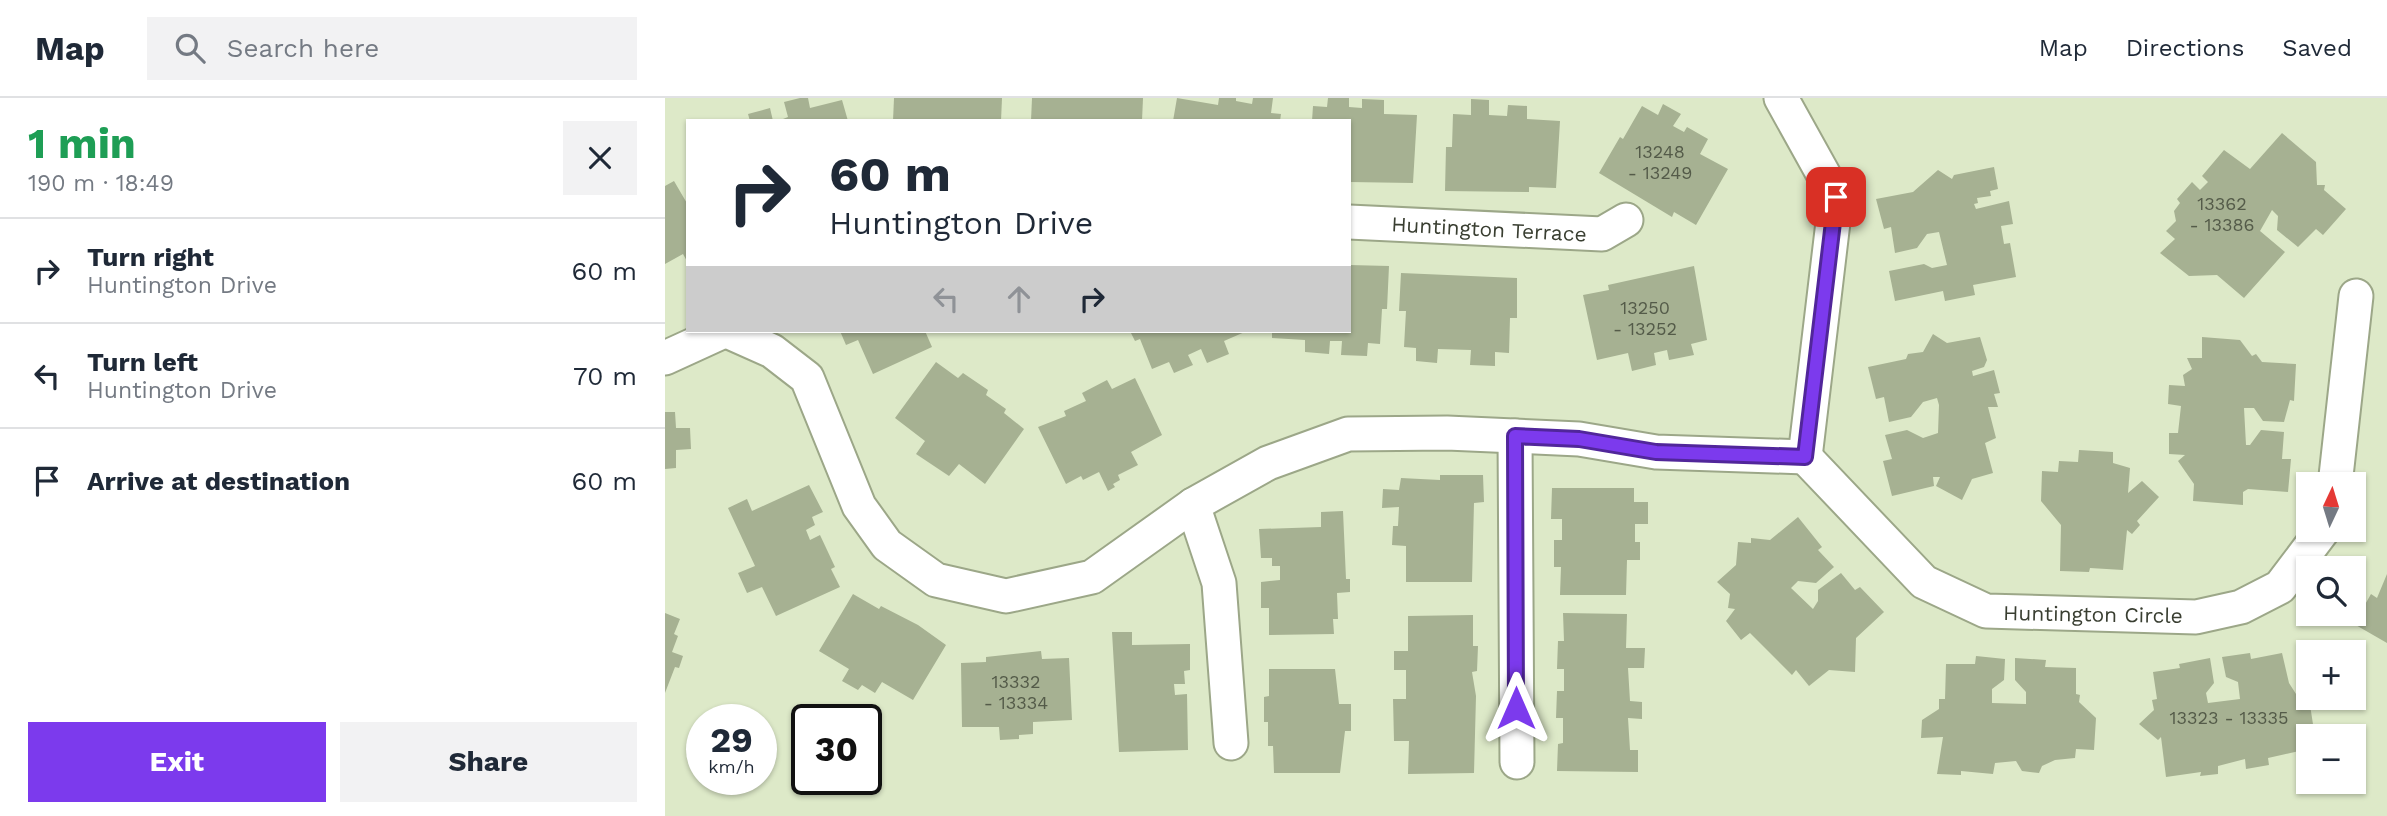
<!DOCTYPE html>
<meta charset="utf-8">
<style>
body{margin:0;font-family:"Work Sans",sans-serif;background:#f2f2f3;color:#1f2937;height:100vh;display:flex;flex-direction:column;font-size:26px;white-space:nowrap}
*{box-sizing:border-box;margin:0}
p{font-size:23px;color:#747a83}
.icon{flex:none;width:38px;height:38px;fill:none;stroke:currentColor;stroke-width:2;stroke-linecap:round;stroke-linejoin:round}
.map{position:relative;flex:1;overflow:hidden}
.drawer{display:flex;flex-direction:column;background:#fff;width:665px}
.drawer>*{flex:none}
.guide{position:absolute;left:21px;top:21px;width:665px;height:214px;border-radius:0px;box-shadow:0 2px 5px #0004;background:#fff;color:#1f2937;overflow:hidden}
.needle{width:46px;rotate:4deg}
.buttons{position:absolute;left:1631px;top:374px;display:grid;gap:14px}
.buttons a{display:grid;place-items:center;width:70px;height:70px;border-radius:0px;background:#fff;box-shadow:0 2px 5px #0004;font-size:35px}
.speed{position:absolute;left:21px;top:606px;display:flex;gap:14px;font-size:35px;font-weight:700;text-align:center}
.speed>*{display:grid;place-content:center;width:91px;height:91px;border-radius:50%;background:#fff;box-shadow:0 2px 5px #0004;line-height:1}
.speed small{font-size:18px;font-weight:400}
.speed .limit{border:4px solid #111;border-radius:10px;background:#fff;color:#111}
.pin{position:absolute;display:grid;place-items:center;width:60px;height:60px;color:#fff;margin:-30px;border-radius:14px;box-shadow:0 4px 10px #0006}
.me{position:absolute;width:77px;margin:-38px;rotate:0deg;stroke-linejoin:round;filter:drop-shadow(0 0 5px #0008)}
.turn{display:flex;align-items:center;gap:24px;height:147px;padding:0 28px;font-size:32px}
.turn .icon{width:91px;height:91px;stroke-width:2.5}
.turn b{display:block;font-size:49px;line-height:60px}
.lanes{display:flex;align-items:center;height:66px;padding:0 28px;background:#0003;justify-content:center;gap:35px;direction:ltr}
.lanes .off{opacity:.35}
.round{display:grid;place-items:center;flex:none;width:74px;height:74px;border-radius:0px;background:#f2f2f3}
.headline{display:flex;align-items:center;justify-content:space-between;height:119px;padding:0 28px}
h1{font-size:42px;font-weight:700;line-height:52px;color:#1e9e55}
.action{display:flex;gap:14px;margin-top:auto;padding:14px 28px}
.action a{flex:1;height:80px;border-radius:0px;background:#7c3aed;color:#fff;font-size:28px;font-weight:700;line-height:80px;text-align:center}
.action a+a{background:#f2f2f3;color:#1f2937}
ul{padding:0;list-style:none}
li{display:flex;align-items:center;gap:21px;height:105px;padding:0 28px;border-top:2px solid #e0e1e3}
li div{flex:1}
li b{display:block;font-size:26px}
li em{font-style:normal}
header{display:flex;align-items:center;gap:42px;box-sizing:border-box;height:98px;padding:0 35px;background:#fff;border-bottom:2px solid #e0e1e3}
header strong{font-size:33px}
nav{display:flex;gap:38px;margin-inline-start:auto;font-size:24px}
.search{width:490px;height:63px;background:#f2f2f3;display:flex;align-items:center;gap:18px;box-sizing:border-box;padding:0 24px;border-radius:0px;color:#747a83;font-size:26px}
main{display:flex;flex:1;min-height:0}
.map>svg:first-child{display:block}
</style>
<header>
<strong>Map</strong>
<div class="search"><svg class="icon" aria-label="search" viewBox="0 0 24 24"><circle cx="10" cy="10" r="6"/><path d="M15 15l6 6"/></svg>Search here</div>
<nav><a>Map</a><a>Directions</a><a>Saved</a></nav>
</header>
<main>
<section class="drawer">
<div class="headline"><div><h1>1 min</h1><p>190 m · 18:49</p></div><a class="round"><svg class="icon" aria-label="close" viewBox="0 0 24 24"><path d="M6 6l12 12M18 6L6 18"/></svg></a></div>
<ul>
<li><svg class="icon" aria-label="right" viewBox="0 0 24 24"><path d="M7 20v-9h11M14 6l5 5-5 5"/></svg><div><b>Turn right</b><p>Huntington Drive</p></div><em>60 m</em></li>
<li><svg class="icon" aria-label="left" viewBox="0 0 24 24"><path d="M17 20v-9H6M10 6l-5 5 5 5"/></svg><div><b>Turn left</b><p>Huntington Drive</p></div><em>70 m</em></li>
<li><svg class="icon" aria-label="arrive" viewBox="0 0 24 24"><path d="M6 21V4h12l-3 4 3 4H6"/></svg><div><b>Arrive at destination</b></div><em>60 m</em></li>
</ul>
<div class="action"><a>Exit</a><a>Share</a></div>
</section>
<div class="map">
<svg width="1722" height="718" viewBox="0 0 1722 718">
<rect width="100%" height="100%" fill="#dde9c8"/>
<g fill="#a6b192">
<polygon points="135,0 143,0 145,10 177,2 183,23 113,23 123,19 119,4"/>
<polygon points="229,0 337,0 336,23 228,23"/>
<polygon points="367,0 478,0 477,23 366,23"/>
<polygon points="512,0 553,7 554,0 571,0 571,3 587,6 588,0 608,0 606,15 616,16 615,23 508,23"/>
<polygon points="663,0 684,0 684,9 697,10 697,1 719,2 719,16 752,17 748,85 684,84 684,23 647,23 648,8 662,9"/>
<polygon points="806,1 824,2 824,17 842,18 843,7 862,8 862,21 895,23 891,90 864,89 864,94 780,93 781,49 787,49 788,16 806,17"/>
<polygon points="998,6 1016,16 1008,28 1019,34 1022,29 1043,41 1035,56 1063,71 1031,127 1009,114 1007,119 934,75 955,39 958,41 977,8 993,17"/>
<polygon points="105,10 108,23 85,23 83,16"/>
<polygon points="1617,35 1651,64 1652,87 1660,87 1659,92 1681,111 1658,137 1651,131 1633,149 1612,132 1613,118 1607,112 1595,133 1620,154 1579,200 1552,177 1524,178 1495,155 1510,141 1501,133 1511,123 1509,113 1515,105 1512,101 1527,84 1535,92 1543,84 1537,78 1559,52 1585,71"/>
<polygon points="1329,69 1333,91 1325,93 1326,98 1312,100 1313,105 1309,106 1311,111 1344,103 1348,126 1336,128 1339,146 1345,145 1351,179 1308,187 1310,197 1280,203 1278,193 1230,203 1224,173 1259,166 1267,170 1282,167 1274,134 1262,136 1252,150 1230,155 1226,129 1219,131 1211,101 1248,94 1273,72 1287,81 1289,77"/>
<polygon points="9,83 23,107 23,165 18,156 0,166 0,88"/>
<polygon points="684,167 724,168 722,211 717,211 715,246 703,245 702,258 676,257 677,243 665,243 664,256 640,254 640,242 607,240 607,233 684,233"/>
<polygon points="1029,168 1042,242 1026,246 1029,257 1004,262 1002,252 989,255 991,267 967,273 963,255 932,262 918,197 944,192 943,187"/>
<polygon points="736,175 852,180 852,220 845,220 844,255 830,254 830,268 805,267 806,252 773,251 772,265 751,263 751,250 739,249 741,213 734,213"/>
<polygon points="175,233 260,233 267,249 208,276 193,242 181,247"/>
<polygon points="465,233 582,233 559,243 564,256 542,265 536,251 523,257 528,267 509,275 504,264 487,271 475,241 470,243"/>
<polygon points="1268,236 1282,245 1315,239 1322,262 1319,269 1307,273 1308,278 1329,272 1335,295 1329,296 1333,309 1323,309 1331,340 1320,345 1328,375 1307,381 1297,402 1271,388 1275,379 1268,379 1269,388 1227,398 1218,363 1227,361 1220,337 1242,332 1258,340 1273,335 1274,307 1272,300 1258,304 1246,319 1224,324 1219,299 1211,301 1203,269 1241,261 1243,256 1258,254"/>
<polygon points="1537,239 1575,242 1587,258 1591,256 1597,264 1631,266 1629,303 1625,302 1619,324 1598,323 1589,310 1579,310 1581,347 1585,347 1596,332 1619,334 1617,361 1626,361 1623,394 1583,391 1578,394 1578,407 1528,403 1529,386 1513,363 1520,357 1504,356 1504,335 1513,335 1516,308 1503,306 1504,287 1520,288 1518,277 1527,271 1522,260 1537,260"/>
<polygon points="271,264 293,280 298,275 323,292 321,297 341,311 339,315 359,331 320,386 294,366 284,378 251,356 260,343 230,320"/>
<polygon points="470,280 497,337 466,354 473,367 453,377 455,382 448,386 450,389 443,393 434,374 418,382 416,378 401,386 373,329 401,318 399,313 421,303 417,295 442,282 447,291"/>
<polygon points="0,314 10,314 11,330 25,330 26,351 11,352 11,370 0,371"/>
<polygon points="1414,352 1448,354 1448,365 1465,370 1463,395 1477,383 1494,399 1472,423 1475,427 1467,436 1462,432 1458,472 1425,470 1424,474 1395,473 1396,427 1376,403 1377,373 1393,374 1394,363 1413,364"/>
<polygon points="775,377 818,377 819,404 809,405 807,484 741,484 741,448 727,447 728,428 733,428 734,409 717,410 718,391 734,392 736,380 775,382"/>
<polygon points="144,387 158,414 147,419 150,427 141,432 145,442 155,437 170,469 166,471 175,489 111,518 97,489 82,495 73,475 90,468 63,410 82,401 87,413"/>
<polygon points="887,390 969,390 969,404 983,404 983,426 970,426 970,444 975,444 975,462 962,462 961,497 895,497 896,469 889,469 889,442 897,442 897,421 886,421"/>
<polygon points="678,413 681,481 685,481 685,494 672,495 673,521 668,521 669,536 604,537 604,510 596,510 596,484 615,482 615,468 607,468 607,460 596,460 594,431 656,429 656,414"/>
<polygon points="1133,419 1157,449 1153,452 1169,469 1151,485 1133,483 1126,490 1148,511 1153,503 1153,492 1176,475 1190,492 1195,489 1219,514 1191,540 1190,574 1164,572 1144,588 1131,572 1127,577 1085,535 1076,542 1061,523 1070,511 1063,510 1065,496 1052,484 1071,467 1073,444 1086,445 1086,440 1105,442"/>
<polygon points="1722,476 1722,545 1689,526 1706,496 1712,500"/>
<polygon points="188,496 214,511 216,508 253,527 281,547 248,602 217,584 210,595 197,587 193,592 177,583 184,571 154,553"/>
<polygon points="0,515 15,521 9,536 13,538 7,554 18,558 14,570 10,569 0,595"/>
<polygon points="898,515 962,516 961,550 980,550 979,570 963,570 965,603 977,604 977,621 963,620 965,652 973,652 973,674 892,673 893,646 898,645 898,620 891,620 892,593 899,593 899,571 892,571 893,543 899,543"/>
<polygon points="808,517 808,548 813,548 812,573 807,574 811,598 809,675 743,676 744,643 729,643 728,601 741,601 741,572 729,572 729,553 743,553 743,518"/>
<polygon points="447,534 467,534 467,547 525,546 525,572 519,573 520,586 509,586 510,597 522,596 523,652 454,654"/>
<polygon points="376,553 377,561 404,560 407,622 368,624 368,636 354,637 354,641 335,642 334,629 297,629 296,565 321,564 321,559"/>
<polygon points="1585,555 1586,561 1617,555 1624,585 1631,596 1645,607 1650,639 1643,639 1643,651 1603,660 1604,667 1581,671 1580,661 1553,668 1553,676 1535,678 1536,674 1501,679 1496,639 1493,642 1474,626 1489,612 1487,602 1492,601 1488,574 1515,570 1514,566 1545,560 1549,585 1541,595 1543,605 1575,601 1573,584 1561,579 1557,559"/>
<polygon points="1311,558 1340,561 1339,582 1327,591 1327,605 1361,606 1361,594 1350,582 1350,560 1381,562 1380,569 1411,570 1411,596 1415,597 1414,604 1431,620 1429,652 1411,651 1410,660 1390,662 1377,668 1374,675 1357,673 1351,663 1330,665 1328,676 1296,673 1296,677 1272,676 1278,639 1256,640 1257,622 1274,611 1274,601 1280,601 1281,566 1310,566"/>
<polygon points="604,571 670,571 674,606 686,606 686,633 680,633 675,675 609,675 608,648 603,648 603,624 599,624 599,599 604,598"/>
</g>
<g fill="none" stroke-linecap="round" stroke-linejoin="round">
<g stroke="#9ca788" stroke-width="37">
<g id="minor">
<polyline points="1116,0 1171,99 1140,359"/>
<polyline points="684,124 937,136 961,122"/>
<polyline points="62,233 107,253 142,280 194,408 222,447 271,482 341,498 427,479 528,407 603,365 683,336 782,335 914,341 991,354 1140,359"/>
<polyline points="0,260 59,233"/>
<polyline points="850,338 852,664"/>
<polyline points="1140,359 1259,484 1321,513 1531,519 1576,509 1615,489 1658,432"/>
<polyline points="1670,387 1691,198"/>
<polyline points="528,407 554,485 566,645"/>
</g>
</g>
<use href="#minor" stroke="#fff" stroke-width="33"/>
</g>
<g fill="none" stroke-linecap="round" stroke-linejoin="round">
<g stroke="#51269a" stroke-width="18">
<polyline id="route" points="851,610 850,338 914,341 991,354 1140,359 1171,99"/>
</g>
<use href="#route" stroke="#7c3aed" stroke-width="12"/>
</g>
<g text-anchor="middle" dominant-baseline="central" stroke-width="7" stroke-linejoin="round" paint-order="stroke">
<g font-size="18" fill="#545b49">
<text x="995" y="53">13248<tspan x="995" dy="21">- 13249</tspan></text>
<text x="1557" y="105">13362<tspan x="1557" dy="21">- 13386</tspan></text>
<text x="980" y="209">13250<tspan x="980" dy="21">- 13252</tspan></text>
<text x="351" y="583">13332<tspan x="351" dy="21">- 13334</tspan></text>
<text x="1564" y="619">13323 - 13335</text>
</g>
<g font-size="21" fill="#393e31" stroke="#fff">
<text transform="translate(824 131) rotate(3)">Huntington Terrace</text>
<text transform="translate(1428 516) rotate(1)">Huntington Circle</text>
</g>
</g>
</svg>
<div class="buttons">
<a><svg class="needle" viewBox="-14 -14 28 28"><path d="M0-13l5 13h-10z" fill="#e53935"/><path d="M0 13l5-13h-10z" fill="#747a83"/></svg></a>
<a><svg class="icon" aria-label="search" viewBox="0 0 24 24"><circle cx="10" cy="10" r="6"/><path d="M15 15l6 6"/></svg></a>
<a>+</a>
<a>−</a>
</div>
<div class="speed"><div>29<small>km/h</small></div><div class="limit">30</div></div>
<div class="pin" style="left:1171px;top:99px;background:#d93025"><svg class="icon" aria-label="arrive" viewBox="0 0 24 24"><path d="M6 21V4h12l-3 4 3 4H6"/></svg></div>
<svg class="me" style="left:851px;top:610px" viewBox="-20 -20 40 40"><path d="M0-17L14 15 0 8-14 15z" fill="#7c3aed" stroke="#fff" stroke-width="4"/></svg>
<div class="guide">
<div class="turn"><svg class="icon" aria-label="right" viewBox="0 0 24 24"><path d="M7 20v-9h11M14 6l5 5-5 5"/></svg><div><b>60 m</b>Huntington Drive</div></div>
<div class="lanes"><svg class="icon off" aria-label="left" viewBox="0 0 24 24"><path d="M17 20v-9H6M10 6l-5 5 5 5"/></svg><svg class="icon off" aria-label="ahead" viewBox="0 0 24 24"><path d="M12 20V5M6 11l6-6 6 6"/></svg><svg class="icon" aria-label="right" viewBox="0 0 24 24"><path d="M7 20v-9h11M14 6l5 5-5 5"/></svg></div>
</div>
</div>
</main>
